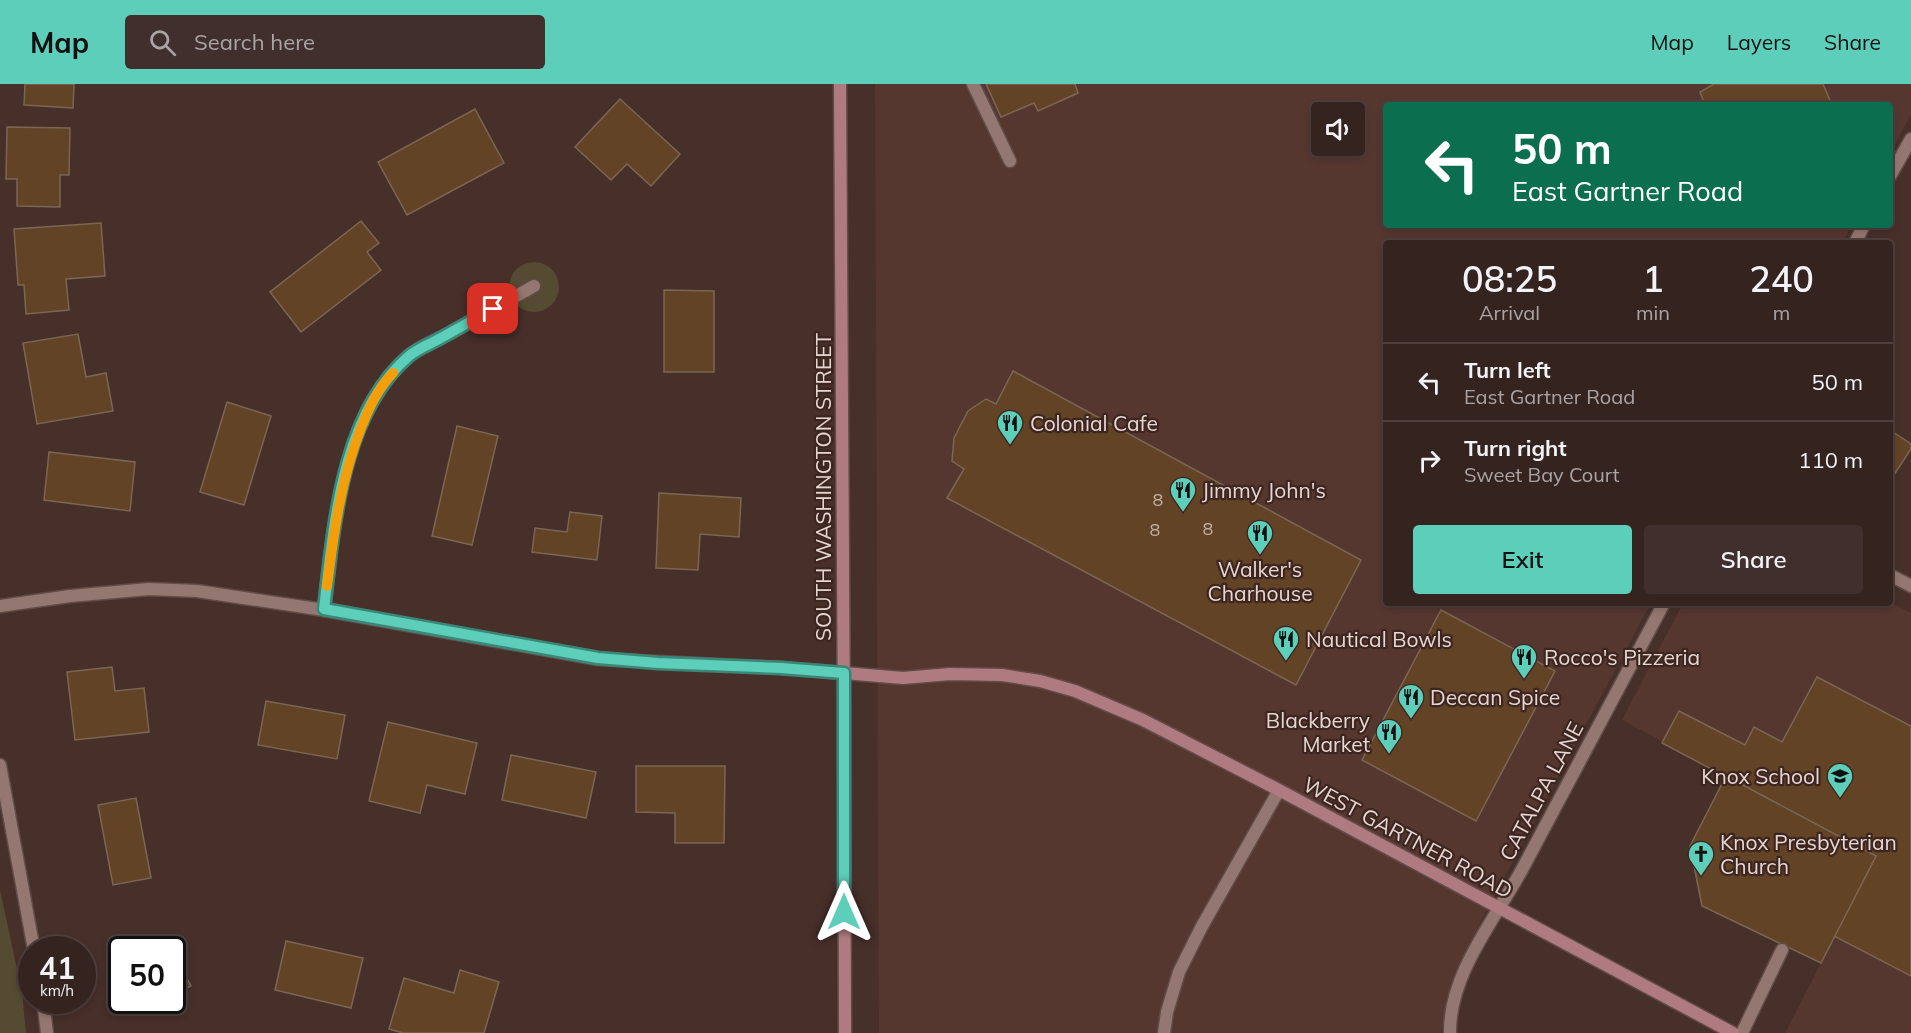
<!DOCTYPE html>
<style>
body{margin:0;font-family:Mulish,sans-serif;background:#402f2d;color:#f1f3f6;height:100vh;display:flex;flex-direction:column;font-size:22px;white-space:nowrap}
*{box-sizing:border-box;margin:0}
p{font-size:20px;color:#aaa4a5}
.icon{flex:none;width:33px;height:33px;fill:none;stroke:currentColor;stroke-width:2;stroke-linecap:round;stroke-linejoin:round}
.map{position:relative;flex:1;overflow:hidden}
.panel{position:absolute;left:1383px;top:156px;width:510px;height:366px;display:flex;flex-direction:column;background:#352320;border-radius:6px;box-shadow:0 3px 9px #0003,0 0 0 2px #4f403e}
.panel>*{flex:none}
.top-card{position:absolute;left:1383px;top:18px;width:510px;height:126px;border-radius:6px;box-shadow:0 3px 9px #0003,0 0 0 2px #4f403e;background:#0b6e4f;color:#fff;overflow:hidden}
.controls{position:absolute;left:1311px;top:18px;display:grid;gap:12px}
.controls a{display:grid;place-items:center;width:54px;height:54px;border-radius:6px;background:#352320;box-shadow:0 3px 9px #0003,0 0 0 2px #4f403e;font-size:30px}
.speed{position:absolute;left:18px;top:852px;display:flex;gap:12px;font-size:30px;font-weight:700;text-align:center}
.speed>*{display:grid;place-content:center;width:78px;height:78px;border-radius:50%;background:#352320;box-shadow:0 3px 9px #0003,0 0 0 2px #4f403e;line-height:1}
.speed small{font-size:15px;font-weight:400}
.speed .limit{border:3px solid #111;border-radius:9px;background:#fff;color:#111}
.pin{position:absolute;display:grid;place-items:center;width:51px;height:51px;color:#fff;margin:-26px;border-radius:12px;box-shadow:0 3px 9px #0006}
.me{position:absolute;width:66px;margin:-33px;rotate:0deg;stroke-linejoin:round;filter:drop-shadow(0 0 4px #0008)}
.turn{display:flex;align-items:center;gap:21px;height:126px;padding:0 30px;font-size:27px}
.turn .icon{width:78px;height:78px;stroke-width:2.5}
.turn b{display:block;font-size:42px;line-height:51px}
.eta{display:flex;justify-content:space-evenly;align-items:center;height:102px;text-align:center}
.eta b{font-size:36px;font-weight:600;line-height:42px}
.cta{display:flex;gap:12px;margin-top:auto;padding:12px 30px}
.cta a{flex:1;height:69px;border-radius:6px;background:#5dceb9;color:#111;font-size:24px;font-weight:600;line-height:69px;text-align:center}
.cta a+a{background:#402f2d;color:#f1f3f6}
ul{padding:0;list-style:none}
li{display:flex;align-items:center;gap:18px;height:78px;padding:0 30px;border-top:2px solid #4f403e}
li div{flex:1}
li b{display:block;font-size:22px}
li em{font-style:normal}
header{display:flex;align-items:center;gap:36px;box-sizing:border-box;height:84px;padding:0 30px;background:#5dceb9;color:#111}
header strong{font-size:28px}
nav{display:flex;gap:33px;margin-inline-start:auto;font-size:21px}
.search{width:420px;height:54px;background:#402f2d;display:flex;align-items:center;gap:15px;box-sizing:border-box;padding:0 21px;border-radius:6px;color:#aaa4a5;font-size:22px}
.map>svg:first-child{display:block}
</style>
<header>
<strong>Map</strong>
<div class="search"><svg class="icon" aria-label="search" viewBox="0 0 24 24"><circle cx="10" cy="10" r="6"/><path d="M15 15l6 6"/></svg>Search here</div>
<nav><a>Map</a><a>Layers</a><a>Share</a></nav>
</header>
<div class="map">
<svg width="1911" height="949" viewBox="0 0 1911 949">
<rect width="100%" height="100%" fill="#472f2a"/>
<g fill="#563730" fill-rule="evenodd">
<path d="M 875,0 L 1911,0 L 1911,30 L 1890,70 L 1890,21 L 1386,21 L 1386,141 L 1852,141 L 1842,159 L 1386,159 L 1386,519 L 1651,519 L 1483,833 L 1450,904 L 1441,949 L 879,949 ZM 1322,28 L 1354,28 L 1354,62 L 1322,62 Z"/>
<polygon points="1890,518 1911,529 1911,949 1785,949 1876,772 1622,636 1683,519"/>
</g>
<g fill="#544b32">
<circle cx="534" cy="203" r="25"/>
<polygon points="0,806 22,908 26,949 0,949"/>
</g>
<g fill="#634325" stroke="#7b6655" stroke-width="1.5">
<polygon points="25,0 74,0 73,24 24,21"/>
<polygon points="986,0 1075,0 1078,9 1038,27 1034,19 1001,33"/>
<polygon points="1714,0 1823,0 1832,21 1705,21 1700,8"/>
<polygon points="620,15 680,70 651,102 627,80 611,96 575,63"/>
<polygon points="475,25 504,79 407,131 378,78"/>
<polygon points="7,43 70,44 69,91 60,91 60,123 17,122 17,95 6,95"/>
<polygon points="361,137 379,159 367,168 381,186 301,248 270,208"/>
<polygon points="101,139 105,192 66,195 69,226 26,230 24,201 18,201 14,145"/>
<polygon points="664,206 714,207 714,288 664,288"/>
<polygon points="78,250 86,293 106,289 113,327 37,340 23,259"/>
<polygon points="1013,287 1361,476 1296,601 947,414 964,385 952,377 954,354 968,327 986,315 996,320"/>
<polygon points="227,318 271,332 244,421 200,408"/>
<polygon points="457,342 498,352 472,461 432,452"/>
<polygon points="1890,346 1911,360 1911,365 1890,397"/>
<polygon points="49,368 135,378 130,427 44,416"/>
<polygon points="659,409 741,414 739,453 700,450 698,486 656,484"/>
<polygon points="570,428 602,432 597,476 532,468 535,444 567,448"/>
<polygon points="1441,526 1555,587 1476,737 1362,676"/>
<polygon points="112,583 115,607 144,604 149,648 75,656 67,588"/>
<polygon points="1817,593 1911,642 1911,892 1834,852 1876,772 1662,659 1679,627 1745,661 1754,643 1782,658"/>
<polygon points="266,617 345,631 337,675 258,661"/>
<polygon points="388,638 477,659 465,710 427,701 420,729 369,717"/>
<polygon points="511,671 596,688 586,734 502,716"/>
<polygon points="636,682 725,682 724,759 675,759 675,729 636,728"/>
<polygon points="1726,692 1876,772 1821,879 1702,822 1690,762"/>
<polygon points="136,714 151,794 113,801 98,721"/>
<polygon points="286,857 363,874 351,924 275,906"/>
<polygon points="172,867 191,902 172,911"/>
<polygon points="460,886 499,898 484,949 403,949 389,945 404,894 454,909"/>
</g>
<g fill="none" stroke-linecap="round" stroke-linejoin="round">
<g stroke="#614c48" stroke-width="15">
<g id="lane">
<polyline points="973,0 1010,77"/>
<polyline points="1164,949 1167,928 1179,888 1201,844 1279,706"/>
<polyline points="1742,949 1782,866"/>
</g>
</g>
<g stroke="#614c48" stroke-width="15">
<g id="street">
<polyline points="1890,92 1911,55"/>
<polyline points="1855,159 1864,141"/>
<polyline points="1890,491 1911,502"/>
<polyline points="0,522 70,512 149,505 197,507 324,526 598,575 781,584 844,589"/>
<path d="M 324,526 C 334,444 342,327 410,271 C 421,262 437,256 450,249 C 478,233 506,218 534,202"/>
<polyline points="0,681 34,866"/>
<polyline points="43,916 47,949"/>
<path d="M 1450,949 C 1449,888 1498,832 1525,780 C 1571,693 1618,606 1664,519"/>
</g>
</g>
<g stroke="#614c48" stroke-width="15">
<g id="secondary">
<polyline points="840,0 844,640 845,949"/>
<polyline points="844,589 903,594 950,590 1002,591 1040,597 1075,607 1143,636 1279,706 1733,949"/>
</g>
</g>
<use href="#lane" stroke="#947771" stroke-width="12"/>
<use href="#street" stroke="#947771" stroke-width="12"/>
<use href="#secondary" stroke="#b07b80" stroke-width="12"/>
</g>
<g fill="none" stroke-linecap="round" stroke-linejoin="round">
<g stroke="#3c8678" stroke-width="15">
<path id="route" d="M 493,225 C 474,235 456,246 437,256 C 428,261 417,265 409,272 C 341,330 334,442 324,525 L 598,574 L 658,579 L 781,584 L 844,589 L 844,828"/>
</g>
<use href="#route" stroke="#5dceb9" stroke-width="10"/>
<path stroke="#f59e0b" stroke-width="10" d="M 327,502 C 334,447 341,395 361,344 C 369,324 378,304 393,289"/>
</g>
<defs>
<g id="restaurant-pin" transform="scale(1.35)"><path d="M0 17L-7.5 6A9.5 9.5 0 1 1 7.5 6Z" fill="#5dceb9" stroke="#3d2520"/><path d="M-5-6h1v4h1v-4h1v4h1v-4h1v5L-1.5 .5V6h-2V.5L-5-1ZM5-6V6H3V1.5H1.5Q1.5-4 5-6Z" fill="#111"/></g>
<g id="school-pin" transform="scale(1.35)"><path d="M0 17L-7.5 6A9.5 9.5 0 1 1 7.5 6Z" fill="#5dceb9" stroke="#3d2520"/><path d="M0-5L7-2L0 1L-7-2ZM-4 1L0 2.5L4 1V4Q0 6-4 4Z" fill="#111"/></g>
<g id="church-pin" transform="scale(1.35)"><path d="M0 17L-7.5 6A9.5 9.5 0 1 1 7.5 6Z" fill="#5dceb9" stroke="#3d2520"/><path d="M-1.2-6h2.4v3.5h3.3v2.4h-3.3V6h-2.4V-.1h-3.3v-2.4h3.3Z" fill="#111"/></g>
</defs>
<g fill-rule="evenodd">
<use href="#restaurant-pin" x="1010" y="339"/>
<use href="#restaurant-pin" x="1183" y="406"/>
<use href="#restaurant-pin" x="1260" y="449"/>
<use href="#restaurant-pin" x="1286" y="555"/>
<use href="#restaurant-pin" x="1524" y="573"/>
<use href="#restaurant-pin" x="1411" y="613"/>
<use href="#restaurant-pin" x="1389" y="648"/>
<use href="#school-pin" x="1840" y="692"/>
<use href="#church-pin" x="1701" y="770"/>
</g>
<g text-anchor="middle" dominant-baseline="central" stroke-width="4.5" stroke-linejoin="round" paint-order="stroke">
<g font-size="18" fill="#c5b1a7">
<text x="1158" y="415">8</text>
<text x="1208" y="444">8</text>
<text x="1155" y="445">8</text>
</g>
<g font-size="21" fill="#e6d6d2" stroke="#3d2520" text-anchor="start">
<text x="1030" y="339">Colonial Cafe</text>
<text x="1202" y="406">Jimmy John's</text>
<text x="1260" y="485" text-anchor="middle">Walker's<tspan x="1260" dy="24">Charhouse</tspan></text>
<text x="1306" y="555">Nautical Bowls</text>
<text x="1544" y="573">Rocco's Pizzeria</text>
<text x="1430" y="613">Deccan Spice</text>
<text x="1370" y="636" text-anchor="end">Blackberry<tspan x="1370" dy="24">Market</tspan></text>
<text x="1820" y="692" text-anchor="end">Knox School</text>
<text x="1720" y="758">Knox Presbyterian<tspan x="1720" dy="24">Church</tspan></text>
</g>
<g font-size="21" fill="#e6d6d2" stroke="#3d2520">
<text transform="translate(823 403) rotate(-90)">SOUTH WASHINGTON STREET</text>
<text transform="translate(1541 707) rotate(-62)">CATALPA LANE</text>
<text transform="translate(1408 753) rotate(28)">WEST GARTNER ROAD</text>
</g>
</g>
</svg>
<div class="controls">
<a><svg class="icon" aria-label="sound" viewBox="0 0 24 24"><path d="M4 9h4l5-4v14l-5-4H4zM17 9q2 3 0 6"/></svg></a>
</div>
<div class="speed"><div>41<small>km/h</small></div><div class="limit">50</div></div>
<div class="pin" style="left:493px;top:225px;background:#d93025"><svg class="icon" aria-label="arrive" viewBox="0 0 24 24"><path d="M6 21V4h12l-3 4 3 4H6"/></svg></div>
<svg class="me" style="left:844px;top:828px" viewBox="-20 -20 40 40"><path d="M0-17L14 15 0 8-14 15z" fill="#5dceb9" stroke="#fff" stroke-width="4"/></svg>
<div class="top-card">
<div class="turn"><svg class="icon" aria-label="left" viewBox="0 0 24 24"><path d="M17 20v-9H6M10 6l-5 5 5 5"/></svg><div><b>50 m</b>East Gartner Road</div></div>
</div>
<section class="panel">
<div class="eta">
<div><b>08:25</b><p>Arrival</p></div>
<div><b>1</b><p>min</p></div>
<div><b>240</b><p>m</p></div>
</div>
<ul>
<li><svg class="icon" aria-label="left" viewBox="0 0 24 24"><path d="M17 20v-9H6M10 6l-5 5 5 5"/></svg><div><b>Turn left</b><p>East Gartner Road</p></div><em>50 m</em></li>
<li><svg class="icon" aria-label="right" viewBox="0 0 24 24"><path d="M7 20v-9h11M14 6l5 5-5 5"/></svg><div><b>Turn right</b><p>Sweet Bay Court</p></div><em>110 m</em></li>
</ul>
<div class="cta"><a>Exit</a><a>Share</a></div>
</section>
</div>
